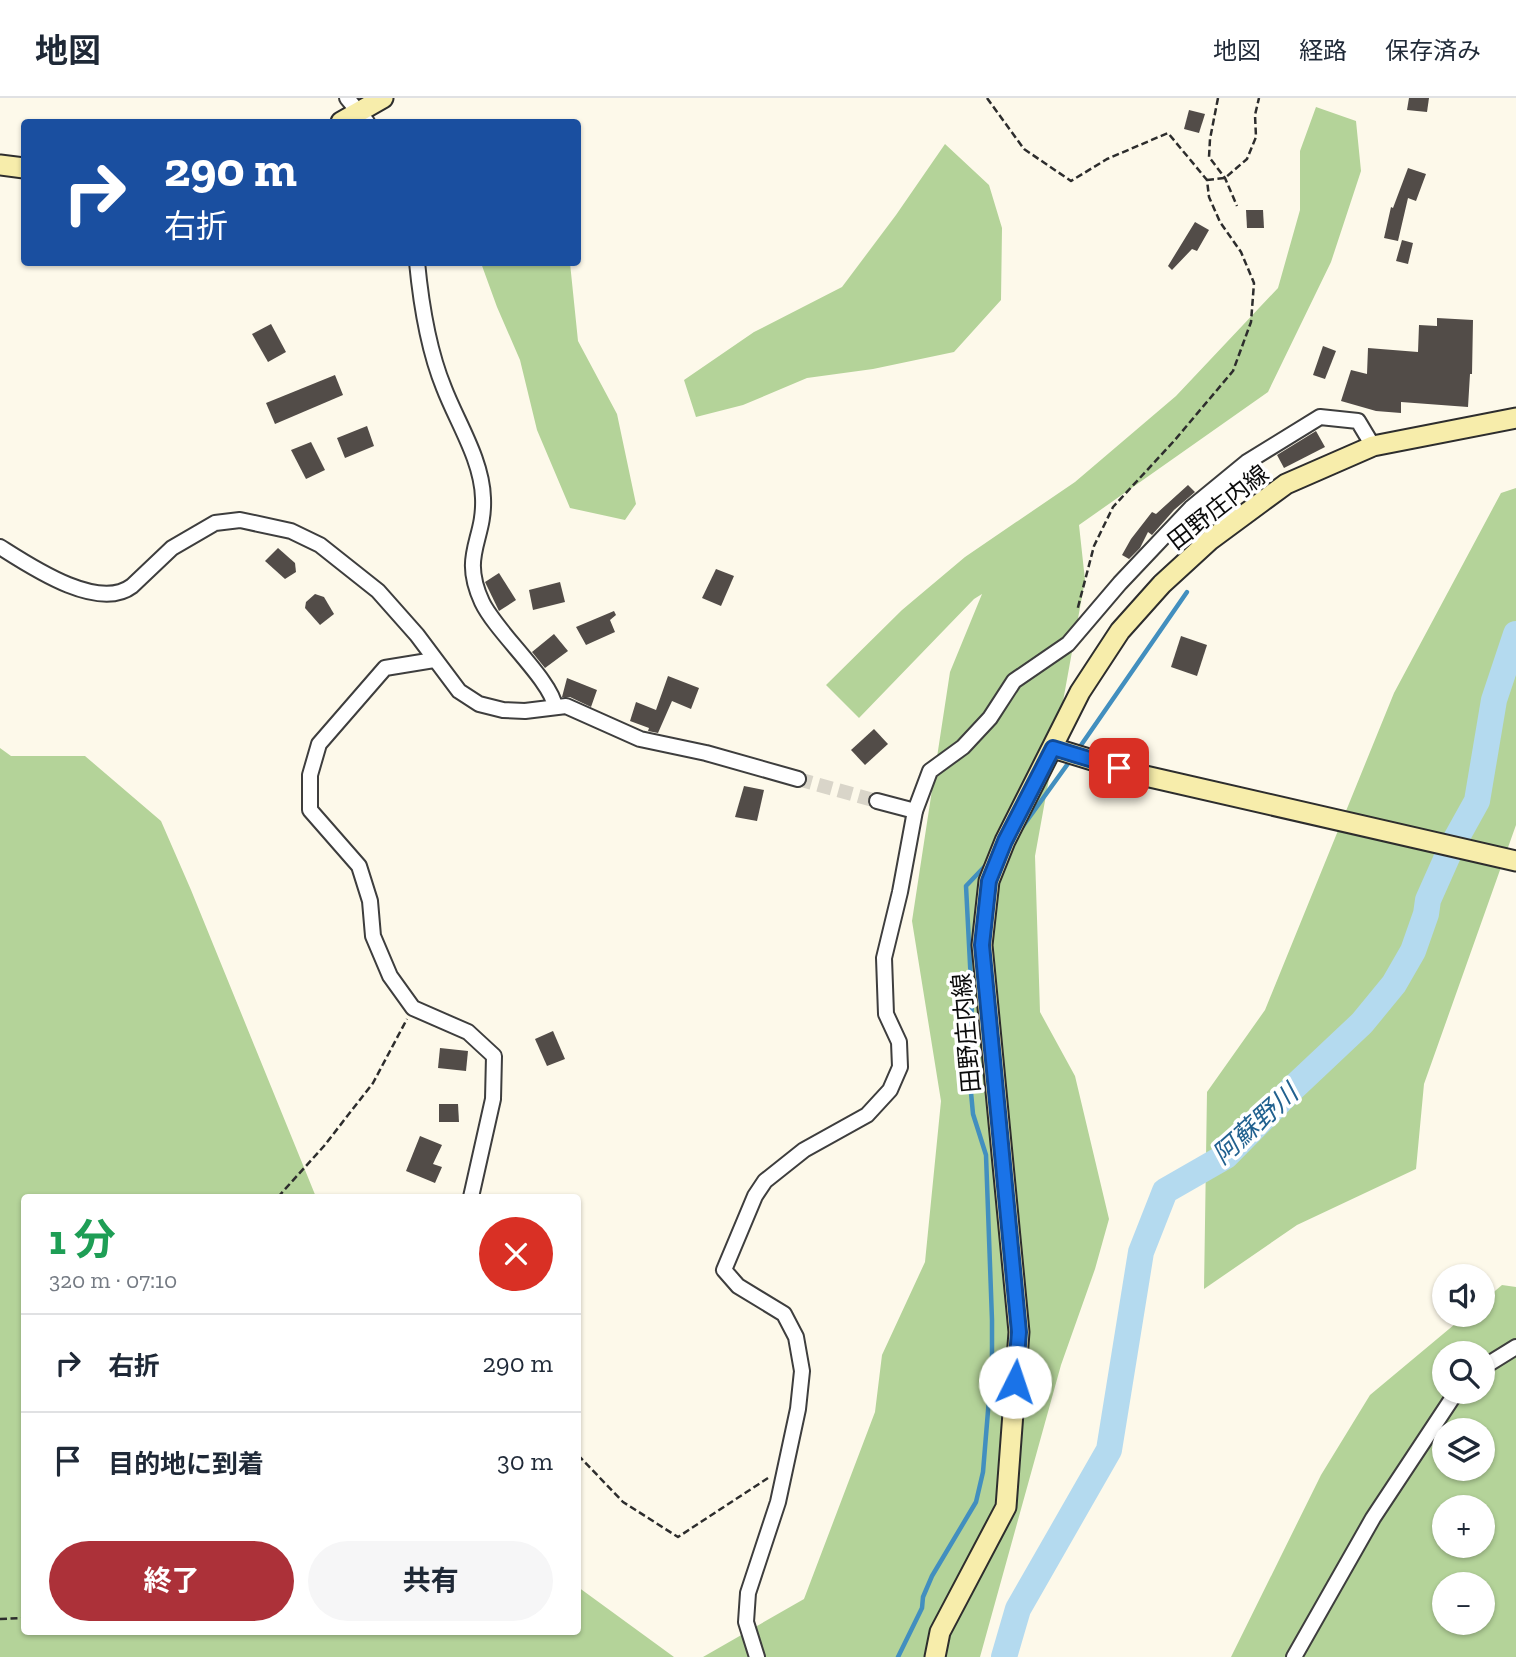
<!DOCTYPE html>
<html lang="ja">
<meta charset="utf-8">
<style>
body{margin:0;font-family:"Zilla Slab","Noto Sans JP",serif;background:#f6f6f7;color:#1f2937;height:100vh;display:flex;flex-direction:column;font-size:26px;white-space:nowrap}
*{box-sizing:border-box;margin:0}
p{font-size:23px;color:#747a83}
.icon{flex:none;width:38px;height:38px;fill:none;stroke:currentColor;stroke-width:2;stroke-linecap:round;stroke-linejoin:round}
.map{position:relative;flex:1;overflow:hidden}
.details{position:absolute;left:21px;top:1096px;width:560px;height:441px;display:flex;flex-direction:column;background:#fff;border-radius:7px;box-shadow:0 2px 5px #0004}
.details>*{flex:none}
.guide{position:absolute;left:21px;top:21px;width:560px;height:147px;border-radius:7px;box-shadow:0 2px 5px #0004;background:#1a4fa0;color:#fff;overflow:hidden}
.fabs{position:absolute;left:1432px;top:1166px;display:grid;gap:14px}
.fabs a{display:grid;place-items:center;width:63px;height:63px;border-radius:50%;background:#fff;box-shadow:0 2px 5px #0004;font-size:35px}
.pin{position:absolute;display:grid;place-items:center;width:60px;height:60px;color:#fff;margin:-30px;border-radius:14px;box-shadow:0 4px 10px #0006}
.me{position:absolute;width:77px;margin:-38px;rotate:4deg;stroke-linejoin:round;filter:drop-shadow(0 0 5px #0008)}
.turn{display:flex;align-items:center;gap:24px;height:147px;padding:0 28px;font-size:32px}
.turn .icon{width:91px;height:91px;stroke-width:2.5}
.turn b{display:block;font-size:49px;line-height:60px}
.round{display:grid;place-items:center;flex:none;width:74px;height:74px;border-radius:37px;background:#f6f6f7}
.head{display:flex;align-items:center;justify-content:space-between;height:119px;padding:0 28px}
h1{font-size:42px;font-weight:700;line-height:52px;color:#1e9e55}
.action{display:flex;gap:14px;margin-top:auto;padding:14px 28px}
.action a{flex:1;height:80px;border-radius:42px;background:#ac3139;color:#fff;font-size:28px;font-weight:700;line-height:80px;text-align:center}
.action a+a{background:#f6f6f7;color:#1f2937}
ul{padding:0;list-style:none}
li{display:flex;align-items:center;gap:21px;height:98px;padding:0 28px;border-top:2px solid #e0e1e3}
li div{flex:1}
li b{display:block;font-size:26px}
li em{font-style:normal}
header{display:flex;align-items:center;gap:42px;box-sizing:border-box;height:98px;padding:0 35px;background:#fff;border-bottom:2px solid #e0e1e3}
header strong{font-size:33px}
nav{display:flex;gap:38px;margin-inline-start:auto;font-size:24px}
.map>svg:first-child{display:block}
</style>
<header>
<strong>地図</strong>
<nav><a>地図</a><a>経路</a><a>保存済み</a></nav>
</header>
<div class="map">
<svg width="1516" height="1559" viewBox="0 0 1516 1559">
<rect width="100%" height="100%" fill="#fdf9ea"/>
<g fill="#b4d399" fill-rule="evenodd">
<polygon points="1316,9 1356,23 1361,73 1331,164 1268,294 1079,427 1085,482 1035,758 1040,914 1075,978 1109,1121 1095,1171 1061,1267 980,1559 703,1559 804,1501 875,1314 882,1257 925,1164 941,1003 912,823 950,574 982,496 974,501 859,620 826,587 902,512 965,459 1075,384 1176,298 1278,190 1300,112 1300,53"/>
<polygon points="945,46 989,87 1002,130 1001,202 954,254 873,271 807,280 743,307 696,319 684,282 754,234 842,189 896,117"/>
<polygon points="481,165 570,165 578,243 617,316 636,406 625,422 570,410 537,332 520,262 497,209"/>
<polygon points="1516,390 1516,727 1424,986 1416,1071 1297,1127 1204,1191 1207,994 1265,912 1394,595 1501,395"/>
<polygon points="0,650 11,658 85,658 161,723 191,792 316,1099 24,1099 24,1533 578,1533 578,1489 674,1559 0,1559"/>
<path d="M 1502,1187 L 1516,1189 L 1516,1559 L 1231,1559 L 1321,1377 L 1370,1297 L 1467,1216 L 1482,1216 L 1482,1204 ZM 1444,1255 L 1482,1255 L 1482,1293 L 1444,1293 ZM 1444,1332 L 1482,1332 L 1482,1370 L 1444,1370 ZM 1444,1409 L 1482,1409 L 1482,1447 L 1444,1447 ZM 1444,1486 L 1482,1486 L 1482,1524 L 1444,1524 Z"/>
</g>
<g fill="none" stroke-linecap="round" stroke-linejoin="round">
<g stroke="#428fbf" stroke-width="4.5">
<polyline points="1077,653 1187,494"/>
<polyline points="1018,735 1072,660"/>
<polyline points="898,1559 922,1510 923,1499 932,1478 976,1404 983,1374 992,1264 992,1222 986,1057 973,1016 969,973 972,905 966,788 987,766"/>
</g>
<polyline stroke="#b4daef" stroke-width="26" points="1004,1559 1018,1511 1109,1352 1141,1154 1165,1093 1226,1058 1292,991 1362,925 1394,886 1413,853 1426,816 1428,802 1452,748 1477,703 1494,602 1516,536"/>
</g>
<g fill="#524c48">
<polygon points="1409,0 1429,0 1427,14 1407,12"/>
<polygon points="1189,12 1205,16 1199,35 1184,31"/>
<polygon points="1408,70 1426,76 1416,103 1408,100 1398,143 1384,140 1391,109 1393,110"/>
<polygon points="1246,112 1263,112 1264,130 1247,130"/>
<polygon points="1195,124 1209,132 1197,153 1192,151 1172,172 1168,168"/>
<polygon points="1402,142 1413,145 1408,166 1396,163"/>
<polygon points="1437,220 1473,222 1472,276 1470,276 1468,309 1401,304 1401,315 1376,313 1341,303 1351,272 1367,276 1368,250 1418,254 1419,227 1437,228"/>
<polygon points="271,226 286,254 268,264 252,236"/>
<polygon points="1323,248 1336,253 1325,281 1313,277"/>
<polygon points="335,277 343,297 275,326 266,305"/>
<polygon points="367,328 374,348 345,360 337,340"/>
<polygon points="1316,333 1325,349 1284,370 1277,357"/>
<polygon points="311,344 325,372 306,381 291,352"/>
<polygon points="1188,387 1195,394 1174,412 1152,437 1148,434 1140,450 1129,461 1122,457 1131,441 1152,414 1156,416"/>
<polygon points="278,450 295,465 296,474 285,481 265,463"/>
<polygon points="716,471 734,478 721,508 702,500"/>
<polygon points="499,475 516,502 499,513 485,484"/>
<polygon points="560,484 565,504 533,512 529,492"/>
<polygon points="315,496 324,499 334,516 320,527 305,510 306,504"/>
<polygon points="614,513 616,517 610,522 615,534 586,547 576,529"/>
<polygon points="554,536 568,553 545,570 532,554"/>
<polygon points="1181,538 1207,547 1197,578 1171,569"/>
<polygon points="668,578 699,590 691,611 672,603 658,635 648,633 649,630 630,623 636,604 656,612"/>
<polygon points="567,580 597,592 591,609 570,599 562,599"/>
<polygon points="874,631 888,646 865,667 851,652"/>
<polygon points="744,688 764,692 757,723 735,719"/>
<polygon points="553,933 565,961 547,968 535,941"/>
<polygon points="440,950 468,953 466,973 438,970"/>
<polygon points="439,1006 458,1006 459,1024 439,1024"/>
<polygon points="420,1038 442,1047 433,1066 442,1069 435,1085 406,1073"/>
</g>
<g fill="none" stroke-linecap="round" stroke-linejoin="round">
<polyline stroke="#d9d5c9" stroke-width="14" stroke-dasharray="14 7" stroke-linecap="butt" points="798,681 877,703"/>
<g stroke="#3e3e3e" stroke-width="18">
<g id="street">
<polyline points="347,0 367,24"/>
<path d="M 417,164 C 421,206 428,251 444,290 C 457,324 482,362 483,400 C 485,443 460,456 482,504 C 496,534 552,583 555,609"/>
<path d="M 0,449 C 30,468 98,514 132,488 L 172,450 L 215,425 L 240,422 L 291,433 L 320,447 L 378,493 L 417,537 L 459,593 L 479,606 L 503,612 L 525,613 L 566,608 L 640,641 L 706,655 L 798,681"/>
<polyline points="434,562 385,570 319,646 310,677 310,712 359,768 370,803 373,838 390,878 413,910 468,934 494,958 493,1001 471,1099"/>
<polyline points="877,703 915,713"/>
<polyline points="1482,1270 1516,1249"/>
<polyline points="757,1559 746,1524 748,1495 778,1404 798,1311 802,1273 796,1239 784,1216 738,1188 724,1172 755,1098 765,1083 804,1052 867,1017 890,992 900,969 899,944 886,916 884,860 900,794 915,713 930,673 963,649 990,620 1014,583 1068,546 1120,485 1191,410 1247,364 1320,319 1358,323 1373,348"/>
<polyline points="1294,1559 1373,1420 1457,1293"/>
</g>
</g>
<g stroke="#2d2d2d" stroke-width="23">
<g id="secondary">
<polyline points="341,24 383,0"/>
<polyline points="0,67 24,70"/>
<polyline points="1053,650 1141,677 1516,763"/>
<polyline points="935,1559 940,1534 1006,1409 1019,1234 982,847 989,783 1005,743 1080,594 1120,533 1162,486 1210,442 1286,386 1373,348 1516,320"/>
</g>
</g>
<g stroke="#2d2d2d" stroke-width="2.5" stroke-dasharray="7 3.5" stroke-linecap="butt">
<polyline points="987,0 1024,51 1071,83 1107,61 1168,35 1207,82 1209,99 1220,124 1241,154 1254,185 1251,224 1233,273 1174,343 1113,409 1094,448 1077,513"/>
<polyline points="1218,0 1210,41 1209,59 1225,80 1237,108"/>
<polyline points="1207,82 1225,80 1247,61 1256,39 1255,17 1259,0"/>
<polyline points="278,1099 324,1048 373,985 407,921"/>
<polyline points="578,1357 623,1404 678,1439 768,1380"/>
<polyline points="0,1521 24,1520"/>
</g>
<use href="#street" stroke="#fff" stroke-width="14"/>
<use href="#secondary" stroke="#f7edab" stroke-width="19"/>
</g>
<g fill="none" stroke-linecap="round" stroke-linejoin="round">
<g stroke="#114b97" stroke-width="18">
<polyline id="route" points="1015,1284 1019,1234 982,847 989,783 1005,743 1053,650 1119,670"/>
</g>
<use href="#route" stroke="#1a73e8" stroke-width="12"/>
</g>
<g text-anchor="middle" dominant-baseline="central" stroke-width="7" stroke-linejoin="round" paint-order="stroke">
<g font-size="24" fill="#0b0b0b" stroke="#fff">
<text transform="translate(1218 409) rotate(-38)">田野庄内線</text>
<text transform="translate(966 935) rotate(-95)">田野庄内線</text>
</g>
<g font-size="26" font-style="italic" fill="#21618f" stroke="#fff">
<text transform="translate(1255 1026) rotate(-42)">阿蘇野川</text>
</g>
</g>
</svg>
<div class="fabs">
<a><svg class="icon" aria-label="sound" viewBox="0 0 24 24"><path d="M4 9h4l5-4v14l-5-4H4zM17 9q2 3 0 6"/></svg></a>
<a><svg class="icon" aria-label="search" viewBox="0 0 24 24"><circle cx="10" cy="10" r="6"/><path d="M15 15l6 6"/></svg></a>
<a><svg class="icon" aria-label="layers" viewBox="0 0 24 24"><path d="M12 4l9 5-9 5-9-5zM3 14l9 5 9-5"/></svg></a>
<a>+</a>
<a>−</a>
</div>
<div class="pin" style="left:1119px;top:670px;background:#d93025"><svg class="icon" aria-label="arrive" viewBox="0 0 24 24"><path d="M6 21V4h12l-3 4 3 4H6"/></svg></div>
<svg class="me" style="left:1015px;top:1284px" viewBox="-20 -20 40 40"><circle r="19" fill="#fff"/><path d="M0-13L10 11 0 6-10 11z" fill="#1a73e8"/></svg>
<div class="guide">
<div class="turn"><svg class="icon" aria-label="right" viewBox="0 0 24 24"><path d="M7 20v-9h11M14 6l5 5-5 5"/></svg><div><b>290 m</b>右折</div></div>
</div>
<section class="details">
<div class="head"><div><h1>1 分</h1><p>320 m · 07:10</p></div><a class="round" style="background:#d93025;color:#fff"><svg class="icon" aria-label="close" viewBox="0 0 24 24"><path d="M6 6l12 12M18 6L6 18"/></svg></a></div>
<ul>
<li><svg class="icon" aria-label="right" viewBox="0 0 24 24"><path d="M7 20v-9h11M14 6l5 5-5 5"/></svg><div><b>右折</b></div><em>290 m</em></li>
<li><svg class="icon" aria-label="arrive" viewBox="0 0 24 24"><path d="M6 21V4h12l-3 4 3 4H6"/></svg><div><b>目的地に到着</b></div><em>30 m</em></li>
</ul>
<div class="action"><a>終了</a><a>共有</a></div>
</section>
</div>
